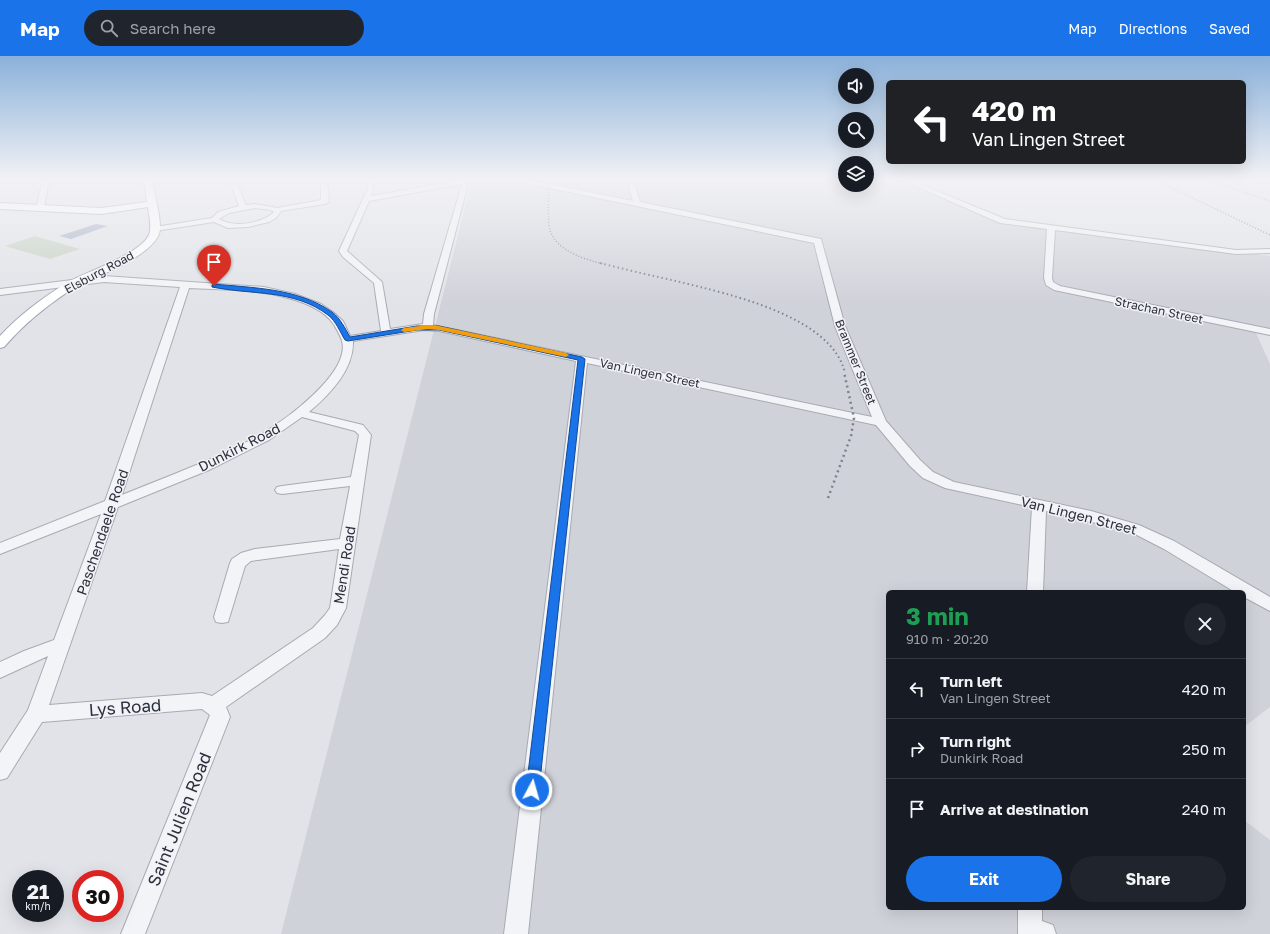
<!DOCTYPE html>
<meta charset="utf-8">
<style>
body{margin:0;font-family:"Golos Text",sans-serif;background:#20242c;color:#f1f3f6;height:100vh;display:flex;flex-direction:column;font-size:15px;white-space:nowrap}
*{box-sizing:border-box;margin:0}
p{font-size:13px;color:#9ea1a6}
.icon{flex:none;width:22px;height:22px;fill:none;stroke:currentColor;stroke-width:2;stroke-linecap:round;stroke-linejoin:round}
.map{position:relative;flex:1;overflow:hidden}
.side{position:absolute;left:886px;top:534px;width:360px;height:320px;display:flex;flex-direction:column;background:#171b24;border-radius:6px;box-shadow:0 4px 16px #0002}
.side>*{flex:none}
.banner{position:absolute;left:886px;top:24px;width:360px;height:84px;border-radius:6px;box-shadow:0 4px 16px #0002;background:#202124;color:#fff;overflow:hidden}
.tools{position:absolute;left:838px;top:12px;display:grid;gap:8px}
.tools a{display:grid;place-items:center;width:36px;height:36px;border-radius:50%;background:#171b24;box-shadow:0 4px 16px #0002;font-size:20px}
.speed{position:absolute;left:12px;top:814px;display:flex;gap:8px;font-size:20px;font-weight:700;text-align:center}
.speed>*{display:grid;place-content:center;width:52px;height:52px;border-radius:50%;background:#171b24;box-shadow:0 4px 16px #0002;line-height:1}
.speed small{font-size:10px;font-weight:400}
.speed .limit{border:6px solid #d22;background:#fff;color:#111}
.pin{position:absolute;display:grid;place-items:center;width:34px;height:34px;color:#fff;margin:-41px -17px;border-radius:50% 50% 50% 0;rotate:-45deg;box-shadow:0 0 4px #0007}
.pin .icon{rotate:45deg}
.me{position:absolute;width:44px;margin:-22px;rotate:6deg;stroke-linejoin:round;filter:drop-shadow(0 0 3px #0008)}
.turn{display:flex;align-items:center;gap:14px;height:84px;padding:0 20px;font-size:18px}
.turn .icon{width:52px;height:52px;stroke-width:2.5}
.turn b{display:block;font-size:28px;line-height:34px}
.round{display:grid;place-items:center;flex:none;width:42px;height:42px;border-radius:21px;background:#20242c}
.head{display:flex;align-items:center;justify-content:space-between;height:68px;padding:0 20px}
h1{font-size:24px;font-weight:700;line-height:30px;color:#1e9e55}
.action{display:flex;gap:8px;margin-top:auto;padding:8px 20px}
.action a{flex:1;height:46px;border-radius:24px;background:#1a73e8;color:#fff;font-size:16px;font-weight:700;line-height:46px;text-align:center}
.action a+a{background:#20242c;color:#f1f3f6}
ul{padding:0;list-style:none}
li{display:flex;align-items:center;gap:12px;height:60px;padding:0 20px;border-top:1px solid #363941}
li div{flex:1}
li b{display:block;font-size:15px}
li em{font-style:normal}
header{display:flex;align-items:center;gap:24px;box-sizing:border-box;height:56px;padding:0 20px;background:#1a73e8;color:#fff}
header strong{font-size:19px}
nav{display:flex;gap:22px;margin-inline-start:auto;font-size:14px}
.search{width:280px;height:36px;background:#20242c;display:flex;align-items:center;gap:10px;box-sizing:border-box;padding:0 14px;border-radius:22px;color:#9ea1a6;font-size:15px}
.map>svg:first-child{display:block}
</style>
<header>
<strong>Map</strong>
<div class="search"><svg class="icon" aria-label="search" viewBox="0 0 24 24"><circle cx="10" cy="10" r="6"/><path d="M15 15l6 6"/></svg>Search here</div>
<nav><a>Map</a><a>Directions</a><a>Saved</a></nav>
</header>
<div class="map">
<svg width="1270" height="878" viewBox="0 0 1270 878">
<rect width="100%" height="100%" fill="#e1e3e8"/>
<polygon fill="#d0d2da" points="472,124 845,124 845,129 867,129 867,124 905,124 1003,165 1270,200 1270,273 1258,272 1256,277 1270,308 1270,651 1244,671 1244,536 888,536 888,852 1244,852 1244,764 1270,784 1270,878 281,878"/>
<polygon fill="#c5d1c3" points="35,180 80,193 50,203 5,190"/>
<polygon fill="#a0adc4" points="96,168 108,170 71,183 59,180"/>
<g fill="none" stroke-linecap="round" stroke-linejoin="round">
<g stroke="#a7aab2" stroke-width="2">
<g id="minor">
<polygon points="43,124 49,124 44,152 40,154 36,152"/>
<path d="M 229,124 L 235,124 L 246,149 L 255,148 L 277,152 L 321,144 L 321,124 L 327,124 L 329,146 L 325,148 L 281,155 L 276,162 L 269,166 L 248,171 L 228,172 L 214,166 L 155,175 L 151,173 L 155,171 L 212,162 L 218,156 L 239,150 ZM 255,152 L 271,154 L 274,156 C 262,168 233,172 219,163 L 229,157 Z"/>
<path d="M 367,124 L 373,124 L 374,132 L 371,140 L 461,124 L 469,124 L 434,258 L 433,269 L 872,361 L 835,270 L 814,187 L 521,126 L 518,124 L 530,124 L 633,145 L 627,124 L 633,124 L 640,146 L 821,183 L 845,270 L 886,365 L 920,404 L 933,416 L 954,426 L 1091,455 L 1139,469 L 1174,485 L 1270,541 L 1270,555 L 1244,541 L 1244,536 L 1235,536 L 1164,493 L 1129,475 L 1046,455 L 1043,536 L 1027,536 L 1032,451 L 945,432 L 923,422 L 910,410 L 876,369 L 587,307 L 528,878 L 504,878 L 576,305 L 439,275 L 424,274 L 353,285 C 354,314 329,339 309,356 L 363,369 L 371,379 L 346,552 L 337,569 L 325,582 L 226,651 L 230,661 L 145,878 L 121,878 L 210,659 L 202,653 L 42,666 L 7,722 L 0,724 L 0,697 L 28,654 L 48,600 L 0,622 L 0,606 L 24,595 L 54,584 L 101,458 L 0,498 L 0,487 L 105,445 L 180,231 L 104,226 L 0,239 L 0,233 L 104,220 L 264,231 L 295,238 L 321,248 L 333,256 L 343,265 L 350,280 L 381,275 L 374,227 L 343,201 L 339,195 L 368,132 ZM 462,128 L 424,258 L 423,268 L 390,273 L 382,226 L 347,195 L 369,145 ZM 189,232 C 222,234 256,233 288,242 C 307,247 329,256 337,274 C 339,278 341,281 342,285 C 351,317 284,365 260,379 C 216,403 168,420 122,439 ZM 302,361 L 355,375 L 359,379 L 351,421 L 282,430 L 277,431 L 275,434 L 277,437 L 282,438 L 350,430 L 340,483 L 255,493 L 241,497 L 232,503 L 230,507 L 214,561 L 216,566 L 222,567 L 228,566 L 245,510 L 251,505 L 339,493 L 330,552 L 325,559 L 313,572 L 212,640 L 202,637 L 49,649 L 118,451 L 209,414 L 269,384 Z"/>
<polygon points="902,124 910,124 1005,163 1236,194 1270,193 1270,197 1268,197 1236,198 1055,174 1052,222 1053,226 1060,230 1270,273 1270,279 1054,234 1046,229 1044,222 1047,173 1000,167"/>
<polygon points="1018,852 1042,852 1042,865 1053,869 1056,878 1018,878"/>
</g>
</g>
<g stroke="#a2a6b3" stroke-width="2">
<path id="major" d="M 144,124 L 152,124 C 154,137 163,167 159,178 C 149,203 92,221 69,235 C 45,251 23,269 4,291 L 0,292 L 0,280 C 20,258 45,240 70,225 C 89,215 140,198 149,179 C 152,171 149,159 148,151 L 101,158 L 0,153 L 0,147 L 101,152 L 147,146 Z"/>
</g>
<use href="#minor" fill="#f3f4f7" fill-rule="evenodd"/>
<use href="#major" fill="#fff" fill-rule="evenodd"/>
<g stroke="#7c8190" stroke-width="1.5" stroke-dasharray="1 2" stroke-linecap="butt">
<path d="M 549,124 C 549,136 547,164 550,174 C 556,195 586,204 604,208"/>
<polyline points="1155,124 1270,179"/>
<polyline points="1207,124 1270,145"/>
</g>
<path stroke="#7c8190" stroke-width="2" stroke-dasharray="1.5 3" stroke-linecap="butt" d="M 600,207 C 627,214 654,220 680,226 C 728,238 832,260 845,317"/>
<polyline stroke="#7c8190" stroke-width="2.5" stroke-dasharray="2 3.5" stroke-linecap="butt" points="828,442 851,380 854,362 844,316"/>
</g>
<linearGradient id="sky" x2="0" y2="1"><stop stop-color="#8bb1da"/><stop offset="0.5" stop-color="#f2f2f5"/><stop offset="1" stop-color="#f2f2f5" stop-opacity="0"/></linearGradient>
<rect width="1270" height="247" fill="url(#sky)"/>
<path fill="#1a73e8" stroke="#114b97" d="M 214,228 C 253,232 298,232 332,256 C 340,262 345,272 350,281 L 417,270 L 439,270 L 582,301 L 585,303 L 539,734 L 537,739 L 532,740 L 528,739 L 526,734 L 578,304 L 439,274 L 417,274 L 348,285 L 345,284 C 340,276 336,265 328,259 C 294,233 251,239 212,231 L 212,229 Z"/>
<polygon fill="#f59e0b" points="428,269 439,270 566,297 569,299 566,301 439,274 428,273 404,276 401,274 404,272"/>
<g text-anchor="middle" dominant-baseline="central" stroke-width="3" stroke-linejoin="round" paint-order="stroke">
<g font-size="12" fill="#2b303e" stroke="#f1f2f6">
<text transform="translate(99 216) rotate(-28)">Elsburg Road</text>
<text transform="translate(1159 254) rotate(12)">Strachan Street</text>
<text transform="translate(856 306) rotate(68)">Brammer Street</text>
<text transform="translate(650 317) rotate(12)">Van Lingen Street</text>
</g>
<g font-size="14" fill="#2b303e" stroke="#f1f2f6">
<text transform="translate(239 391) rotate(-27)">Dunkirk Road</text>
<text transform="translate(1079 459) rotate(14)">Van Lingen Street</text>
<text transform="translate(102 476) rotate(-71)">Paschendaele Road</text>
<text transform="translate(344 509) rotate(-81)">Mendi Road</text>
</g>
<g font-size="17" fill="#2b303e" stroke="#f1f2f6">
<text transform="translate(125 651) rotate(-4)">Lys Road</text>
<text transform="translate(179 763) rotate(-68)">Saint Julien Road</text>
</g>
</g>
</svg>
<div class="tools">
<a><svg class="icon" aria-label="sound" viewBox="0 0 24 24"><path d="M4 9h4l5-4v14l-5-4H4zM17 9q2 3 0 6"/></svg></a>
<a><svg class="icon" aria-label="search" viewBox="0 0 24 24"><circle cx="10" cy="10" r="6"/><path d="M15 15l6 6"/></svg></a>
<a><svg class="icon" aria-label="layers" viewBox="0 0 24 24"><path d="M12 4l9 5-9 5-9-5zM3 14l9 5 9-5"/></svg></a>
</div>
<div class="speed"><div>21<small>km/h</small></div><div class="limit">30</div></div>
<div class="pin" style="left:214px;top:230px;background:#d93025"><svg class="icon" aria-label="arrive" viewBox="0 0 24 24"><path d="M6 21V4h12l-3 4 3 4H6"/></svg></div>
<svg class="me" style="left:532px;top:734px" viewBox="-20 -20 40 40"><circle r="17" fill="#1a73e8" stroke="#fff" stroke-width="3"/><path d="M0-11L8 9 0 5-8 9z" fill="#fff"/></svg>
<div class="banner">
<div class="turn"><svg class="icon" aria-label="left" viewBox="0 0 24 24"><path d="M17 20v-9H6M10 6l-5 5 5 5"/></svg><div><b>420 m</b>Van Lingen Street</div></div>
</div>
<section class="side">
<div class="head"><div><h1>3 min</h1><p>910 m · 20:20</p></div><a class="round"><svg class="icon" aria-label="close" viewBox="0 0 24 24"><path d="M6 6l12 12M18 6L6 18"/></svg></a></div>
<ul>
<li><svg class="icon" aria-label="left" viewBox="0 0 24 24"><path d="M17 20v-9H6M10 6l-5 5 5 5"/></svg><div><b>Turn left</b><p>Van Lingen Street</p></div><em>420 m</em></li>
<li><svg class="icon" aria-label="right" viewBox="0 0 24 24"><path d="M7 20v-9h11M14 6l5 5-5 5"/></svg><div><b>Turn right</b><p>Dunkirk Road</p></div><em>250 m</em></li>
<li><svg class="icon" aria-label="arrive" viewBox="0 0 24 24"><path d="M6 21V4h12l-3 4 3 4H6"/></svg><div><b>Arrive at destination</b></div><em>240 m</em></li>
</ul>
<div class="action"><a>Exit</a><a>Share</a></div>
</section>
</div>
